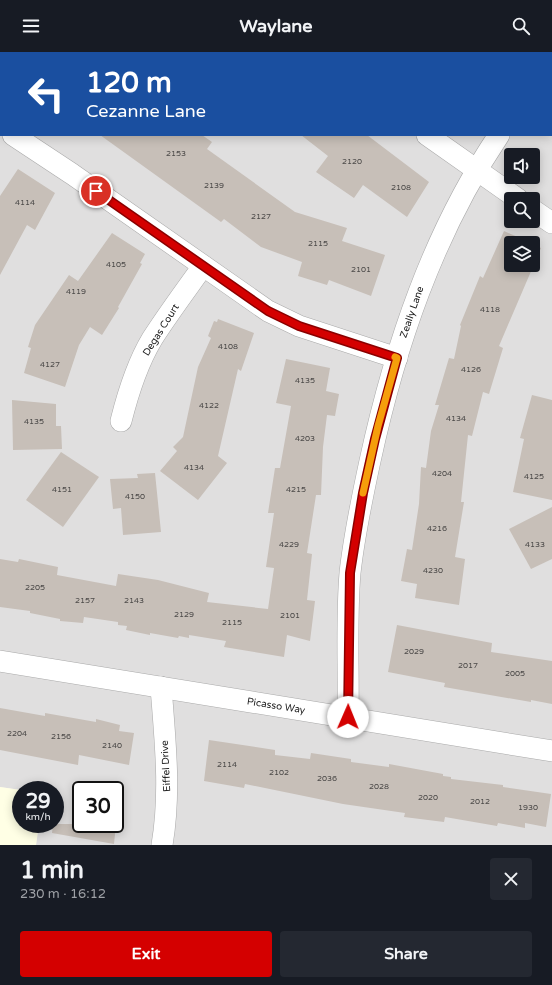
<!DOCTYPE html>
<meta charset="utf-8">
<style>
body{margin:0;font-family:"Varela Round",sans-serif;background:#242831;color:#f1f3f6;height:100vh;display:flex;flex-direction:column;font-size:15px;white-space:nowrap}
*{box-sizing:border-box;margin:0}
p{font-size:13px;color:#9ea1a6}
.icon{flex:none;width:22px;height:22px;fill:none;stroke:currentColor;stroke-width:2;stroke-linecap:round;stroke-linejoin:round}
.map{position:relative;height:793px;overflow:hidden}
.details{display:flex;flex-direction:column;background:#171b24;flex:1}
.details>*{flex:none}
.banner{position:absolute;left:0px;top:0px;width:552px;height:84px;box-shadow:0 2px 10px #0003;background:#1a4fa0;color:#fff;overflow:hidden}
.fabs{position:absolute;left:504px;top:96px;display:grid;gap:8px}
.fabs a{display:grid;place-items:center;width:36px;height:36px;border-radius:4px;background:#171b24;box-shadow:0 2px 10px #0003;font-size:20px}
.speed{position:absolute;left:12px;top:729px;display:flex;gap:8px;font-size:20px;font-weight:700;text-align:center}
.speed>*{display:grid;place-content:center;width:52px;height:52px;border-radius:50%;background:#171b24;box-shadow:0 2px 10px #0003;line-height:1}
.speed small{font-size:10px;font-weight:400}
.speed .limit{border:2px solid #111;border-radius:6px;background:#fff;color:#111}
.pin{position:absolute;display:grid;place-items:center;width:34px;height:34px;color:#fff;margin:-17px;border:2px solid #fff;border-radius:50%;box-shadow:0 1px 4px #0007}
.me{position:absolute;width:44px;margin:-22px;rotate:1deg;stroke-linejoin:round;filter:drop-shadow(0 0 3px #0008)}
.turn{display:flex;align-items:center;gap:14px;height:84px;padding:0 20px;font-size:18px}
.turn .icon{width:52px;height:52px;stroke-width:2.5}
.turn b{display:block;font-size:28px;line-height:34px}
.round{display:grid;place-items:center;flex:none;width:42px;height:42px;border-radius:4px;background:#242831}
.headline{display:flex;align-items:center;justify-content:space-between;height:68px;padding:0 20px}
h1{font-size:24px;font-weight:700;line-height:30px}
.button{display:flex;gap:8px;margin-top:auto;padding:8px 20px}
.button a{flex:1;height:46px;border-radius:4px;background:#d40000;color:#fff;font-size:16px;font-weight:700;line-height:46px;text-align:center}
.button a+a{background:#242831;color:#f1f3f6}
header{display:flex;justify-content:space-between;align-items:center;height:52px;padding:0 20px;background:#171b24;font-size:18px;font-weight:700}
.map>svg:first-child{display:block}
</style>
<header><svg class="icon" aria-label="menu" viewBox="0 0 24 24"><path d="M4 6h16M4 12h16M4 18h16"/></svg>Waylane<svg class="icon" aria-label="search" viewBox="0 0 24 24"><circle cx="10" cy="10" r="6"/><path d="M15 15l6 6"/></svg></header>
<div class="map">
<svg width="552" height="793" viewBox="0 0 552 793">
<rect width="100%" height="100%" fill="#f2efe9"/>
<path fill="#e0dfdf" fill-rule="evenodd" d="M 0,0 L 552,0 L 552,793 L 36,793 L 39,772 L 55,772 L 55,738 L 21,738 L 0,735 ZM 1,1 L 551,1 L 551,83 L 1,83 ZM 511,103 L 533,103 L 533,125 L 511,125 ZM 511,147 L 533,147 L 533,169 L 511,169 ZM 511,191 L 533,191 L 533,213 L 511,213 ZM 81,738 L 115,738 L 115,772 L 81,772 Z"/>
<polygon fill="#ffffe5" points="0,735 21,738 21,772 39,772 36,793 0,793"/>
<g fill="#c7bfb8">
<polygon points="100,83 202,83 212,90 207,97 295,160 347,176 342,189 385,203 371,244 329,228 327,233 298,224 302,210 261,195 224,167 221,170"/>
<polygon points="301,83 367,83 429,130 407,165 363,133 354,146 316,120 328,104"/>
<polygon points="18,117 55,141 35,178 27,173 0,223 0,144"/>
<polygon points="504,179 531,191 511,191 511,213 533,213 533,192 541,196 499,294 503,296 489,342 483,340 472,384 468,383 461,450 464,450 455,505 465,507 459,553 415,546 417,532 401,529 407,497 412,498 419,452 421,415 426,416 431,379 439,353 435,353 449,306 454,307 461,274 460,273 480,224 483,226"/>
<polygon points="112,181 145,202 140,211 142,212 118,255 119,256 102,283 90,275 79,293 65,335 24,321 31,296 28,295 35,273 69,223 78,229"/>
<polygon points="218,267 254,281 241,319 238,317 218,404 227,411 198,448 160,419 177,399 173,395 183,385 198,315 211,286 208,284 214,269 217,270"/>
<polygon points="286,307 330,316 326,339 339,342 335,364 327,363 323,395 321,443 316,443 307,501 312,502 307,548 315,549 310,589 287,583 284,605 224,595 226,589 189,583 189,586 179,584 178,586 150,581 150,583 126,578 127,574 118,573 118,570 84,565 83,571 60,569 60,567 30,561 30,559 0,555 0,507 18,510 19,507 58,515 57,523 116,534 118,522 158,528 209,541 207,550 268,557 274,516 266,515 274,461 268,461 275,416 280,416 291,354 276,351"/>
<polygon points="532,343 552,348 552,448 513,440 524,387 520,386"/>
<polygon points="12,348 56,352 56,374 61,374 62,397 13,398"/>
<polygon points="61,400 99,425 63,475 26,448"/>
<polygon points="155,421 161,480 123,483 121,456 113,457 110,427 138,426 137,422"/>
<polygon points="552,455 552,507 531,517 509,477"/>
<polygon points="397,573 492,591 491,600 552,609 552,652 531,648 531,650 444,635 445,631 388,620"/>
<polygon points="0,656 45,664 45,661 96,670 96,667 120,673 119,679 134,681 129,713 79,703 78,713 0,698"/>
<polygon points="209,688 275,698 275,703 310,707 311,701 351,707 351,710 389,715 389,712 443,722 443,724 451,725 451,727 503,733 503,735 551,742 546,775 525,771 525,776 498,771 497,774 445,765 444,770 404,765 405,761 343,752 245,732 244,736 204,729"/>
<polygon points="53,772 116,772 114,792 52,781"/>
</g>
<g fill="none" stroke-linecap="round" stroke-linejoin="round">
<g stroke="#a9a9a9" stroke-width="22">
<g id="street">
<polyline points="313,0 315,1"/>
<polyline points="551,7 552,5"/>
<polyline points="13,83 72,122 268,259 299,274 397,306"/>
<polyline points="427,83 518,147"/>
<polyline points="533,158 552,171"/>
<path d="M 121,369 C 128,341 137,312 152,287 C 168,262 186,238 203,214"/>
<polyline points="0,609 552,699"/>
<path d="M 161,635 C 165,688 171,740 162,793"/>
<path d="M 348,665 C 349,617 346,569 350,521 C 354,484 362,446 370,409 C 395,294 433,181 499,83"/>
</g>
</g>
<use href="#street" stroke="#fff" stroke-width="21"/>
</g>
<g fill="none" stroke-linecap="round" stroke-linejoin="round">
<g stroke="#8a0000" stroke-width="10">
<polyline id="route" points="96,139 268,259 299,274 397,306 375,387 363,441 350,521 348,665"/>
</g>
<use href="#route" stroke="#d40000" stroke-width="7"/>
<polyline stroke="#f59e0b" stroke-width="7" points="363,441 378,374 397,306 395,305"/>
</g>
<g text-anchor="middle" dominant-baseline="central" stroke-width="4" stroke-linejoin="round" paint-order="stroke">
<g font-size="8" fill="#4b4948">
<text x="176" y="101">2153</text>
<text x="352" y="109">2120</text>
<text x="214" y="133">2139</text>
<text x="401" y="135">2108</text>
<text x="25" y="150">4114</text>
<text x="261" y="164">2127</text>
<text x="318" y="191">2115</text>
<text x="116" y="212">4105</text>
<text x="361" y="217">2101</text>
<text x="76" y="239">4119</text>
<text x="490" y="257">4118</text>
<text x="228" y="294">4108</text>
<text x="50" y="312">4127</text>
<text x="471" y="317">4126</text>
<text x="305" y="328">4135</text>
<text x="209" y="353">4122</text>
<text x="456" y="366">4134</text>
<text x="34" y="369">4135</text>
<text x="305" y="386">4203</text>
<text x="194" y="415">4134</text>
<text x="442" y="421">4204</text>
<text x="534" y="424">4125</text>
<text x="62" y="437">4151</text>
<text x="296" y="437">4215</text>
<text x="135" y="444">4150</text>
<text x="437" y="476">4216</text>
<text x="289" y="492">4229</text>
<text x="535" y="492">4133</text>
<text x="433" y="518">4230</text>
<text x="35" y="535">2205</text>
<text x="85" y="548">2157</text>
<text x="134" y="548">2143</text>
<text x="184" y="562">2129</text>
<text x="290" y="563">2101</text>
<text x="232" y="570">2115</text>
<text x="414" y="599">2029</text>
<text x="468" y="613">2017</text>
<text x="515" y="621">2005</text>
<text x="17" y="681">2204</text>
<text x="61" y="684">2156</text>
<text x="112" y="693">2140</text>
<text x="227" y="712">2114</text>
<text x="279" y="720">2102</text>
<text x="327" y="726">2036</text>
<text x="379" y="734">2028</text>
<text x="428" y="745">2020</text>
<text x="480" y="749">2012</text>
<text x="528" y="755">1930</text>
</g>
<g font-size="10" fill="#222" stroke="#fff">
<text transform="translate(412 260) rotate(-71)">Zeally Lane</text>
<text transform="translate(161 278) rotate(-58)">Degas Court</text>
<text transform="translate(276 654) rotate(9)">Picasso Way</text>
<text transform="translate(166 714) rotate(-93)">Eiffel Drive</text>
</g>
</g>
</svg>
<div class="fabs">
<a><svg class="icon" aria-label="sound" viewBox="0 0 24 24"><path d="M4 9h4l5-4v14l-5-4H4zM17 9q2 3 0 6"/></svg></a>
<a><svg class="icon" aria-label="search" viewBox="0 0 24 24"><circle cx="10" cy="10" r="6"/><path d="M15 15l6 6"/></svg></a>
<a><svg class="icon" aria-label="layers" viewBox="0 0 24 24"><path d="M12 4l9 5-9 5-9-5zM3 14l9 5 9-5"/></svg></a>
</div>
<div class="speed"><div>29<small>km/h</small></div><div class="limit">30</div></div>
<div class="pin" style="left:96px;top:139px;background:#d93025"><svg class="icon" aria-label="arrive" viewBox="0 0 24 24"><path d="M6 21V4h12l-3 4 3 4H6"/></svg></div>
<svg class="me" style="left:348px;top:665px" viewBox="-20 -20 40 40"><circle r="19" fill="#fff"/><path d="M0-13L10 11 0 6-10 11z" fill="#d40000"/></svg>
<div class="banner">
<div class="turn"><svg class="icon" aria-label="left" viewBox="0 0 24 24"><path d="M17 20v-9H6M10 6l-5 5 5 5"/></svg><div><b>120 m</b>Cezanne Lane</div></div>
</div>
</div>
<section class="details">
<div class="headline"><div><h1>1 min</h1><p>230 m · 16:12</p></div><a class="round"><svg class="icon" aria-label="close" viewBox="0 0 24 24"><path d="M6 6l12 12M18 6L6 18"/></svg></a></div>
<div class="button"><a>Exit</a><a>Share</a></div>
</section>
